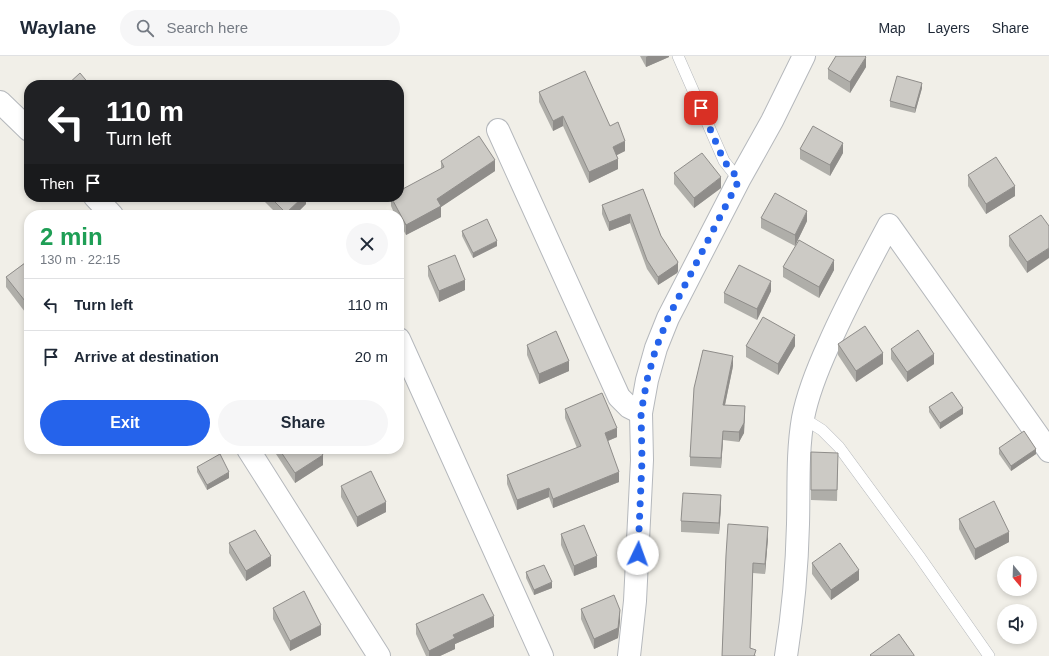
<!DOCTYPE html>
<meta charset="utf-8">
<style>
body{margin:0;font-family:Arial,sans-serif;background:#f6f6f7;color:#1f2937;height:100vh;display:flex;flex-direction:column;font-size:15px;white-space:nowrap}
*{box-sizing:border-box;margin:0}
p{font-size:13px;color:#747a83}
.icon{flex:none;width:22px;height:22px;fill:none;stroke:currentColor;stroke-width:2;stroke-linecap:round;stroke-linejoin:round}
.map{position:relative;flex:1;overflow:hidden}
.details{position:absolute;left:24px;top:154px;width:380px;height:244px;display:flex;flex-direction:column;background:#fff;border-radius:16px;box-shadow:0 2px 6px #0003}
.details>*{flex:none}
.top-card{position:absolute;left:24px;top:24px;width:380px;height:122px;border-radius:16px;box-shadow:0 2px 6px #0003;background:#202124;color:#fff;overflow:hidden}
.needle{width:26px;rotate:161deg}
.fabs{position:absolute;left:997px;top:500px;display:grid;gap:8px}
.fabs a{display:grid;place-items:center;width:40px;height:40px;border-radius:50%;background:#fff;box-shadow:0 2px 6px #0003;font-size:20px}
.pin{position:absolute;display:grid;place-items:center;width:34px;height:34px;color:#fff;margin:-17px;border-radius:8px;box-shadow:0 2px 6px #0006}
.me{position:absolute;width:44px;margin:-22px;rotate:3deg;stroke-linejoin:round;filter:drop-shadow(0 0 3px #0008)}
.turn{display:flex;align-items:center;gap:14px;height:84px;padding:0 16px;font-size:18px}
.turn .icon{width:52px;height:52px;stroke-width:2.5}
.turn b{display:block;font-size:28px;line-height:34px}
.then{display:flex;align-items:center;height:38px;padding:0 16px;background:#0003;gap:8px;font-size:15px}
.round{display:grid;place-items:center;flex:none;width:42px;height:42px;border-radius:21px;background:#f6f6f7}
.headline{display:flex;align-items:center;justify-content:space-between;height:68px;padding:0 16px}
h1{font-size:24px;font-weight:800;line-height:30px;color:#1e9e55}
.action{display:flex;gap:8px;margin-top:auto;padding:8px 16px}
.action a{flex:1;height:46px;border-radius:24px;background:#2563eb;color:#fff;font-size:16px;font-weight:800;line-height:46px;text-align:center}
.action a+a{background:#f6f6f7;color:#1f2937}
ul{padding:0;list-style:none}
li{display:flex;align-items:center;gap:12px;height:52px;padding:0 16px;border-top:1px solid #e0e1e3}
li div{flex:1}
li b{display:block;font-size:15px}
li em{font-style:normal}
header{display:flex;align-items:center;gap:24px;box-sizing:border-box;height:56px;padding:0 20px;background:#fff;border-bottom:1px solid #e0e1e3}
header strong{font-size:19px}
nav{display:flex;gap:22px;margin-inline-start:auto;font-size:14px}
.search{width:280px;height:36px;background:#f6f6f7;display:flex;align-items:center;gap:10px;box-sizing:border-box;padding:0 14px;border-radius:22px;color:#747a83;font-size:15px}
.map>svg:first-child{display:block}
</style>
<header>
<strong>Waylane</strong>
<div class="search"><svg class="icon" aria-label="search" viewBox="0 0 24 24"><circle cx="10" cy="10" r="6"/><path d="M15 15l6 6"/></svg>Search here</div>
<nav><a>Map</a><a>Layers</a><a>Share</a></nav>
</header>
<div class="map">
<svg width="1049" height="600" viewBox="0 0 1049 600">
<rect width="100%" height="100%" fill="#f1efe8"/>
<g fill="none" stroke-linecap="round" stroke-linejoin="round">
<g stroke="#b5b8bc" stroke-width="12">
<g id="service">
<polyline points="678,0 724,105 739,124"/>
<polyline points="803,362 822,374 839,391 919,500 989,600"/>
</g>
</g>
<g stroke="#b5b8bc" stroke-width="24">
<g id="minor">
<polyline points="0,46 29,74"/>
<polyline points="498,74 619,341 629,351 641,357"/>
<polyline points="95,141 112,159"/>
<polyline points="399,283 542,600"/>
<polyline points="248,393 379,600"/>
<polyline points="629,600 635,545 642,404 641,357 647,324 656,292 668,262 739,124 772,65 804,0"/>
<path d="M 786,600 C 793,556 797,512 798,468 C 799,432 797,397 803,362 C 808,336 818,312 829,288 C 847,247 868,208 889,169 L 1049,395"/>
</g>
</g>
<use href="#service" stroke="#fff" stroke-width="11"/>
<use href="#minor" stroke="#fff" stroke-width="22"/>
</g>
<g fill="#afaea9">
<polygon points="640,0 669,0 669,1 646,11"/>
<polygon points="866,11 850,37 828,23 828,13"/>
<polygon points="922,32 915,57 890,51 890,45"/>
<polygon points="539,36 610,70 625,95 617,99 618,113 589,127 563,70 553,75 539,46"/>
<polygon points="800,93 843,97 830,120 800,103"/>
<polygon points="441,105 495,115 441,151 441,161 406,179 399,166 399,159 395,159 391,150 391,141 399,141 441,113"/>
<polygon points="674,117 721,132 694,152 674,128"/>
<polygon points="968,119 1015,140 986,158 968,130"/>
<polygon points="643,133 661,180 678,215 677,217 658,229 647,213 630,167 609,175 602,158 602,149"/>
<polygon points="261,141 306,141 306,148 295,159 278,159 261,142"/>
<polygon points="761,162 807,165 795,190 761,172"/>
<polygon points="1049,170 1027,217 1009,190 1009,180"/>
<polygon points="462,175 497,190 473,202 462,180"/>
<polygon points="29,204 25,256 6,231 6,221"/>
<polygon points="428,210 465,234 439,246 428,220"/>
<polygon points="783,211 834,214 819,242 783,221"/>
<polygon points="771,235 757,264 724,247 724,237"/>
<polygon points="838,288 883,308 856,326 838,299"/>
<polygon points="527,289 569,315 539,328 527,299"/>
<polygon points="746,290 795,290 778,319 746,301"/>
<polygon points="891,293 934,308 907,326 891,303"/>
<polygon points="733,310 725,349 745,360 744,377 739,386 723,384 721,412 690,410 690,401"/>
<polygon points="929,351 963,358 940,373 929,356"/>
<polygon points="565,353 617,381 608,385 619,426 553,452 549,441 517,454 507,428 507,419 577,392 565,362"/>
<polygon points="999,392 1036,398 1011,415 999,398"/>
<polygon points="276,393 319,393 323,409 295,427 276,398"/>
<polygon points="811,396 838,408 837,445 811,444"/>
<polygon points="197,411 229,422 207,434 197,416"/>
<polygon points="341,430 386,456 357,471 341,441"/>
<polygon points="721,450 719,478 681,476 681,465"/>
<polygon points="959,463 1009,486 975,504 959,473"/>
<polygon points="561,478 597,511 574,520 561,489"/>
<polygon points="768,482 765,518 753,517 750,593 756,600 722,600 726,499"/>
<polygon points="229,487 271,510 246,525 229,497"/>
<polygon points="812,507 859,524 831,544 812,518"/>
<polygon points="526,516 552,532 534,539 526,522"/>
<polygon points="273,552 321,579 290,595 273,563"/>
<polygon points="581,553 620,565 618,582 594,593 581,563"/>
<polygon points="416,568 494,571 455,588 455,593 440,600 426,600 416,578"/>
</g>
<g fill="#8f8d8a">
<polygon points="648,0 669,0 669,1 646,11 646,1"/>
<polygon points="866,1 866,11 850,37 850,26"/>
<polygon points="922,27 922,32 915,57 915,52"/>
<polygon points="563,60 563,70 553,75 553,65"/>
<polygon points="625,85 625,95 613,101 613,91"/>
<polygon points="843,87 843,97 830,120 830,109"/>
<polygon points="618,103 618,113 589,127 589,116"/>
<polygon points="495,104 495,115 441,151 441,161 406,179 406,169 437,143"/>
<polygon points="721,121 721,132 694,152 694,142"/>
<polygon points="1015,130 1015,140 986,158 986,148"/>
<polygon points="303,141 306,141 306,148 295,159 286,159 286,157"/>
<polygon points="807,155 807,165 795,190 795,179"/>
<polygon points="630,158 630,167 609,175 609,166"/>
<polygon points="497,185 497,190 473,202 473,197"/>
<polygon points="1049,192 1049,202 1027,217 1027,206"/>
<polygon points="834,204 834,214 819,242 819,231"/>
<polygon points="678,206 678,215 677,217 658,229 658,221"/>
<polygon points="465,224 465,234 439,246 439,235"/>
<polygon points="771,225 771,235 757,264 757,253"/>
<polygon points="29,242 29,253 25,256 25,245"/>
<polygon points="795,279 795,290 778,319 778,308"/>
<polygon points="883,297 883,308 856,326 856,315"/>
<polygon points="934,298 934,308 907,326 907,316"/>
<polygon points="733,300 733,310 723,358 723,349"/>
<polygon points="569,305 569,315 539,328 539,318"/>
<polygon points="745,350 744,377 739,386 739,376"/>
<polygon points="963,352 963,358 940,373 940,367"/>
<polygon points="617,372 617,381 605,386 605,377"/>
<polygon points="723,375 723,384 721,412 721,402"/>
<polygon points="167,393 171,393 167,396"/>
<polygon points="1036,393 1036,398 1011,415 1011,410"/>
<polygon points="323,399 323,409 295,427 295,417"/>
<polygon points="229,416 229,422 207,434 207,429"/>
<polygon points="619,416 619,426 553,452 553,443"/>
<polygon points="549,432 549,441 517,454 517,444"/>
<polygon points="721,439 721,450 719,478 719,467"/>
<polygon points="386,446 386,456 357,471 357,461"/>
<polygon points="768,471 768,482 765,518 765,508"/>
<polygon points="1009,476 1009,486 975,504 975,493"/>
<polygon points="271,500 271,510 246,525 246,515"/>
<polygon points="597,500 597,511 574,520 574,510"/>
<polygon points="859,514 859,524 831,544 831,534"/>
<polygon points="552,526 552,532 534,539 534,534"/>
<polygon points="620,554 620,565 618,582 594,593 594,583"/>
<polygon points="494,560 494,571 455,588 455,593 440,600 429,600 429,595 453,579"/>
<polygon points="321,569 321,579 290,595 290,585"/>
</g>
<g fill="#cccac5" stroke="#8f8d8a">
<polygon points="836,0 865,0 866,1 850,26 828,13"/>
<polygon points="585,15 610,70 618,66 625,85 613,91 618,103 589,116 563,60 553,65 539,36"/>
<polygon points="80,17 90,29 67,29"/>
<polygon points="897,20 922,27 915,52 890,45"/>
<polygon points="813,70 843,87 830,109 800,93"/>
<polygon points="479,80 495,104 437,143 441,150 406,169 391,141 399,141 399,135 444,111 441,105"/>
<polygon points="702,97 721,121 694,142 674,117"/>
<polygon points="996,101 1015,130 986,148 968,119"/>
<polygon points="643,133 661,180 678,206 677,208 658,221 647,204 630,158 609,166 602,149"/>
<polygon points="775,137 807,155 795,179 761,162"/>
<polygon points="270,141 303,141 286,157"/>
<polygon points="1041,159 1049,170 1049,192 1027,206 1009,180"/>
<polygon points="487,163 497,185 473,197 462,175"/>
<polygon points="799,184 834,204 819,231 783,211"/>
<polygon points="455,199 465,224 439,235 428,210"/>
<polygon points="29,204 29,242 25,245 6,221"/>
<polygon points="739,209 771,225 757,253 724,237"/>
<polygon points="763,261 795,279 778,308 746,290"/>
<polygon points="865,270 883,297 856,315 838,288"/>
<polygon points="918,274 934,298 907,316 891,293"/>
<polygon points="556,275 569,305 539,318 527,289"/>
<polygon points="703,294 733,300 723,349 745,350 744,367 739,376 723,375 721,402 690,401 694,332"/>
<polygon points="952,336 963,352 940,367 929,351"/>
<polygon points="602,337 617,372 605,377 619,416 553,443 549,432 517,444 507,419 581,390 565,353"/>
<polygon points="1024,375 1036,393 1011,410 999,392"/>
<polygon points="279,393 319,393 323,399 295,417"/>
<polygon points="811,396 838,397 837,434 811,434"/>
<polygon points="220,398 229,416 207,429 197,411"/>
<polygon points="371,415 386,446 357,461 341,430"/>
<polygon points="683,437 721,439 719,467 681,465"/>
<polygon points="994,445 1009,476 975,493 959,463"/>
<polygon points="728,468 768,471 765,508 753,507 750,592 756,594 754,600 722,600 726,499"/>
<polygon points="584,469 597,500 574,510 561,478"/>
<polygon points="255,474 271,500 246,515 229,487"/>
<polygon points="840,487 859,514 831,534 812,507"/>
<polygon points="544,509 552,526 534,534 526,516"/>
<polygon points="304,535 321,569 290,585 273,552"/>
<polygon points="483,538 494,560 453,579 455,582 429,595 416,568"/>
<polygon points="614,539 620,554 618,572 594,583 581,553"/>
<polygon points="899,578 914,599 914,600 871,600 870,599"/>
</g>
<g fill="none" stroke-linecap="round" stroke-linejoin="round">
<polyline stroke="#2563eb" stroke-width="7" stroke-dasharray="0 12.6" points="638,498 642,404 641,357 647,324 656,292 668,262 739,124 724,105 701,52"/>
</g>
</svg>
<div class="fabs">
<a><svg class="needle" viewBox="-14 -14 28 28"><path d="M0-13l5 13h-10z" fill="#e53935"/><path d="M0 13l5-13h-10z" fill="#747a83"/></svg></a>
<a><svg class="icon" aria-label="sound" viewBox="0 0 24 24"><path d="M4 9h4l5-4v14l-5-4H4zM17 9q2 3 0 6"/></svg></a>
</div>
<div class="pin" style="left:701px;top:52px;background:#d93025"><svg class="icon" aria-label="arrive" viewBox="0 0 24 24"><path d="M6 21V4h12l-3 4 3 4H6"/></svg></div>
<svg class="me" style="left:638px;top:498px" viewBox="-20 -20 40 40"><circle r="19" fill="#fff"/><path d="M0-13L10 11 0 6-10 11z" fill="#2563eb"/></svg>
<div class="top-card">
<div class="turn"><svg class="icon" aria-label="left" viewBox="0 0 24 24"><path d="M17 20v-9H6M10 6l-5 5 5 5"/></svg><div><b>110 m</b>Turn left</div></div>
<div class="then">Then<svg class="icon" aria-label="arrive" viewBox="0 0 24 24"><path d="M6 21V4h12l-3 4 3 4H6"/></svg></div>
</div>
<section class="details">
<div class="headline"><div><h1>2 min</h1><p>130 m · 22:15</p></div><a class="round"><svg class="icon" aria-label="close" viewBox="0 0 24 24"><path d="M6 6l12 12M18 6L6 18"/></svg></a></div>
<ul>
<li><svg class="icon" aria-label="left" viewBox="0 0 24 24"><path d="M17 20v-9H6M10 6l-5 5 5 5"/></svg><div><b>Turn left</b></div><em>110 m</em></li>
<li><svg class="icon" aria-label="arrive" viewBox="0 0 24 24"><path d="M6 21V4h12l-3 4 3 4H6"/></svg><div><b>Arrive at destination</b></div><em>20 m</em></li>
</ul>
<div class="action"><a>Exit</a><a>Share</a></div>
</section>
</div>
